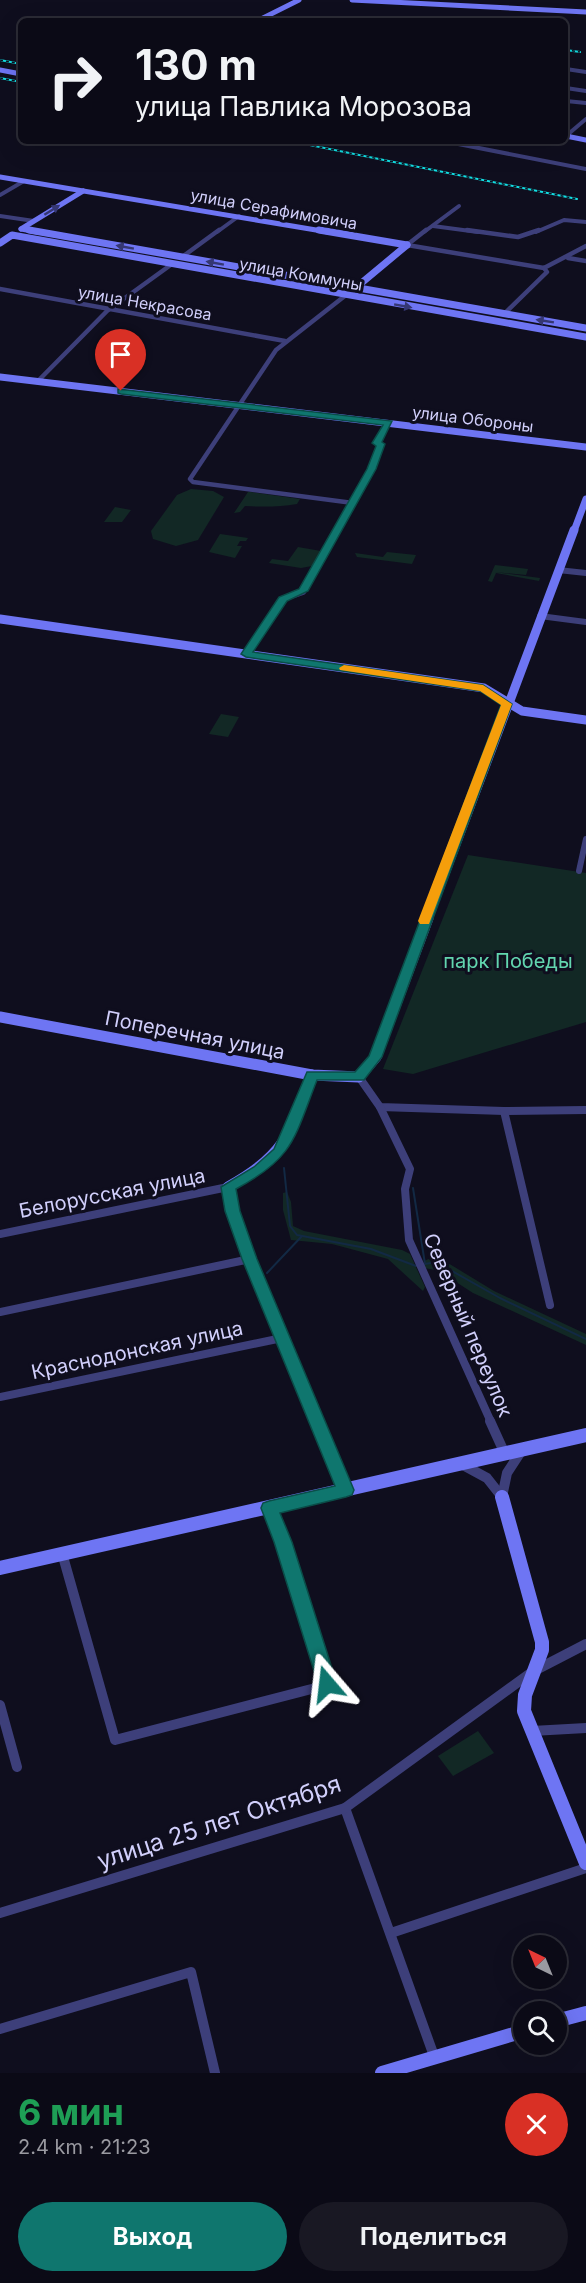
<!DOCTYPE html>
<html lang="ru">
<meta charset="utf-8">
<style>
body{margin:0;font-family:Inter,sans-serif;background:#191823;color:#f1f3f6;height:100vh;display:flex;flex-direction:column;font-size:22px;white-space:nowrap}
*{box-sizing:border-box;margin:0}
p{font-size:20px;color:#9a9aa1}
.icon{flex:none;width:33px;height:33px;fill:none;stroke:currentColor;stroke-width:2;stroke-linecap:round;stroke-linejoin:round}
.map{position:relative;height:2073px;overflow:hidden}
.sheet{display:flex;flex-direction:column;background:#0b0a16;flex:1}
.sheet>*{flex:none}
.hud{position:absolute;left:18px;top:18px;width:550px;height:126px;border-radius:9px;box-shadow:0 6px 24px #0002,0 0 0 2px #2b2b35;background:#0b0a16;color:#f1f3f6;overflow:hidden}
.needle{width:39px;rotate:317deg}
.tools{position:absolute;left:513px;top:1935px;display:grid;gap:12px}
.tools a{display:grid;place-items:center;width:54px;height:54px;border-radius:50%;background:#0b0a16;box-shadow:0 6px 24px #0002,0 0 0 2px #2b2b35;font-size:30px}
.pin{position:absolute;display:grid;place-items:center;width:51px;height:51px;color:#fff;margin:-62px -26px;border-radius:50% 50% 50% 0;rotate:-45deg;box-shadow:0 0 6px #0007}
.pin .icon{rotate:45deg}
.me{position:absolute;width:66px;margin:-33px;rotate:343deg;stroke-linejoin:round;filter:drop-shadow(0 0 4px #0008)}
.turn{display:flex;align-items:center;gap:21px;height:126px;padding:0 18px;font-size:27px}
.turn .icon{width:78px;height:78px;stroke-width:2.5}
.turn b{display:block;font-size:42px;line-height:51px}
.round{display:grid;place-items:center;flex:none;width:63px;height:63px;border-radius:32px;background:#191823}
.summary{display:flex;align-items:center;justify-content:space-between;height:102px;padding:0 18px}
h1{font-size:36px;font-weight:700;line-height:45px;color:#1e9e55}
.cta{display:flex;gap:12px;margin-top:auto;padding:12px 18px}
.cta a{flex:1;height:69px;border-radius:36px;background:#0f766e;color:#fff;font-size:24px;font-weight:700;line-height:69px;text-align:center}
.cta a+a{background:#191823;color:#f1f3f6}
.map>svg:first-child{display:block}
</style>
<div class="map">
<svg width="586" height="2073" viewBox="0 0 586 2073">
<rect width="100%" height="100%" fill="#0f0e1e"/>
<g fill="#122825">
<polygon points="191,489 213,491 224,497 198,540 176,546 153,539 151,531 177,495"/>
<path d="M 248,492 L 251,492 L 300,499 L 297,504 C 279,507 264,507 245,506 L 240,512 L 234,513 Z"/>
<polygon points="115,507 131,510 122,522 104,522"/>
<polygon points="220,534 248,538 246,541 240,541 237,546 242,546 235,558 209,552"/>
<polygon points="298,547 321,551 312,566 301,568 269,563 272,559 288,561"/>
<polygon points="387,552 416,555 412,564 357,557 355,553 383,557"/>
<polygon points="495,565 528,569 526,575 494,572 540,578 539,581 496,573 492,582 488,581"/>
<polygon points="221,714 239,717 228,737 209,734"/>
<polygon points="468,855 586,873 586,1022 413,1074 383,1069"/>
<polygon points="287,1192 291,1202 293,1226 304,1231 402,1250 410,1254 425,1287 423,1291 388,1259 332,1244 291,1240 283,1210 283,1193"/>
<polygon points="431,1258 443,1260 494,1291 586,1334 586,1345 473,1293 439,1271 425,1268 424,1261"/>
<polygon points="478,1731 494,1753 453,1776 438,1756"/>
</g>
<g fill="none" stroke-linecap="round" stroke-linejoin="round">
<g stroke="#122944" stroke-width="2">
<polyline points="284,1168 290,1226 297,1235 371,1249 416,1266"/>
<polyline points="413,1188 425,1264"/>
<polyline points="425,1264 436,1262 500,1298 586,1339"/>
<polyline points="267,1273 302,1236"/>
</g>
<g stroke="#3d3f7a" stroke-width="4">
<polyline points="566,69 586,72"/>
<polyline points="566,88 586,91"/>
<polyline points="566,101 586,103"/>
<polyline points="566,136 586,119"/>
<polyline points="433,141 446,143"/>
<polyline points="443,141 586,169"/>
<polyline points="0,195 24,181"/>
<polyline points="0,216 34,221"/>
<polyline points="433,226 478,232"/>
<polyline points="217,232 239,216"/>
<polyline points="424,232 459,206"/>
<polyline points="536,232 564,220 586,222"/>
</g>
<g stroke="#3d3f7a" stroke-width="4.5">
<polyline points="467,230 518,237 539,230"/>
<polyline points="407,245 544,268"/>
<polyline points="407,245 426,230"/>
<polyline points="182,257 219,230"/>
<polyline points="568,258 586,261"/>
<polyline points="544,268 586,246"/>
<polyline points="0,289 285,341"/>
<polyline points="346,295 276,350 190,479 193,482 353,503"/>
<polyline points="504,314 547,272 544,268"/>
<polyline points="37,382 107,311 172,264"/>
<polyline points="337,531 371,469 380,445 377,443 389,423"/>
</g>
<g stroke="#3d3f7a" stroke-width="6">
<polyline points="558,570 586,573"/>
<polyline points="540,616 586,622"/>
<polyline points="246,654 283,599 303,592 337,530"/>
<polyline points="579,871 586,839"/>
</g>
<g stroke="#3d3f7a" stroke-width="8">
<polyline points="359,1077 380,1107 504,1111 586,1110"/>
<polyline points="380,1107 410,1169 405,1189 409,1240 491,1422"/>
<polyline points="504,1111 550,1305"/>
<polyline points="0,1234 228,1187"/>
<polyline points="0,1312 250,1259"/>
<polyline points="0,1397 282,1338"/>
</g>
<g stroke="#3d3f7a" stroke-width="10">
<polyline points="490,1421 505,1454"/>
<polyline points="463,1465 487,1478 502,1497"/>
<polyline points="502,1497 507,1473 522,1450"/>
<polyline points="62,1553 115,1740 327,1685 283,1542 269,1508"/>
<polyline points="0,1705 17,1767"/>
<polyline points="532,1731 586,1728"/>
<polyline points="345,1808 434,2056"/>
<polyline points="0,1913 345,1808 532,1672 586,1644"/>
<polyline points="391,1933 586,1868"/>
<polyline points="0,2029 191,1972 215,2073"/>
</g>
<g stroke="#6e75f3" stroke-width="5">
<polyline points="352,0 586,12"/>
<polyline points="257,21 299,0"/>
<polyline points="0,70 21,74"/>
<polyline points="566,136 586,140"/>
<polyline points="0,177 328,232"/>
<polyline points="21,229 37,232"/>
<polyline points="21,229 83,191"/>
</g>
<g stroke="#6e75f3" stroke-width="7">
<polyline points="29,230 586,328"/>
<polyline points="319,230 407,245"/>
<polyline points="0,243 12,235 586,337"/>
<polyline points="353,290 407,245"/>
<polyline points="0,377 586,447"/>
<polyline points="574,531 586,499"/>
</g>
<g stroke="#6e75f3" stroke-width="9">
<polyline points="0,619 484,688 522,711 586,720"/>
<polyline points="428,919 574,530"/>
</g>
<g stroke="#6e75f3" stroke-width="11">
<polyline points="0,1017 312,1075 359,1077 376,1057 428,918"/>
<path d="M 312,1075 C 291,1133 285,1156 228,1187 C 245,1267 287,1347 318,1422"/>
</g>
<g stroke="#6e75f3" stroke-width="14">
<polyline points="317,1421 346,1490"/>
<polyline points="502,1497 542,1642 542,1650 525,1695 524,1711 586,1863"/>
<polyline points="0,1568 586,1435"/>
<polyline points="556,2021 586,2013"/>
<polyline points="382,2073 524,2031"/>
</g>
<g stroke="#12e0e4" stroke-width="2">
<g id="rail">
<polyline points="566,50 580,52"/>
<polyline points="0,60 21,64"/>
<polyline points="0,78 21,82"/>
<polyline points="290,141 577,199"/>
</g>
</g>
<use href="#rail" stroke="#0f0e1e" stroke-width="1.5" stroke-dasharray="3" stroke-linecap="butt"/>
</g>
<defs><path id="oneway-solid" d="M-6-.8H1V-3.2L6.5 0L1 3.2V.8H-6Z" transform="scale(1.5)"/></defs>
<g fill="#353773">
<use href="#oneway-solid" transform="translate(52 210) rotate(-32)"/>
<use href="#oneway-solid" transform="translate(125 247) rotate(-170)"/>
<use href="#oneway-solid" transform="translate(215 263) rotate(-170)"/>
<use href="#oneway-solid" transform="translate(403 306) rotate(10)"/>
<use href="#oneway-solid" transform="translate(545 321) rotate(-171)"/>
</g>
<path fill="#0f766e" stroke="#0a4d48" stroke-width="1.5" d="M 118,389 L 392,421 L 382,442 L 385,444 L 376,469 L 308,591 L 287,601 L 253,652 L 483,685 L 512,704 L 382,1057 L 364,1080 L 317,1080 C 294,1139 294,1158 236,1189 L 240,1211 L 257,1259 L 354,1490 L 352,1495 L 346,1497 L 280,1513 L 292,1542 L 337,1684 L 334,1690 L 327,1693 L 321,1690 L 318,1684 L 274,1542 L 261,1508 L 263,1503 L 269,1501 L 335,1486 L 242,1259 L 225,1211 L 221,1187 L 254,1167 L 274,1149 L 307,1072 L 355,1072 L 369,1056 L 501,705 L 480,691 L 246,657 L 241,654 L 279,597 L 299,589 L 367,469 L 376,446 L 372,443 L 383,425 L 121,394 L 118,393 Z"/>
<polygon fill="#f59e0b" points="344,665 483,685 512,704 429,924 420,924 418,921 501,705 480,691 340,670 339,668"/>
<g text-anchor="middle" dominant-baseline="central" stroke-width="6" stroke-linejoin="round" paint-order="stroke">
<g font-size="16" fill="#d1cffb" stroke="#0f0e1e">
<text transform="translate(274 209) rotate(10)">улица Серафимовича</text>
<text transform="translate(301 274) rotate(10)">улица Коммуны</text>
<text transform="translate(145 303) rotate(10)">улица Некрасова</text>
<text transform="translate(473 419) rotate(7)">улица Обороны</text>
</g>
<g font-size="20" fill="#62d5af" stroke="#0f0e1e">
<text x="508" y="961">парк Победы</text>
</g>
<g font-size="20" fill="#d1cffb" stroke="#0f0e1e">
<text transform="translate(195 1035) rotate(11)">Поперечная улица</text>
<text transform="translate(112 1193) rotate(-11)">Белорусская улица</text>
<text transform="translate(468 1325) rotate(67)">Северный переулок</text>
<text transform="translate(137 1350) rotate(-12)">Краснодонская улица</text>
</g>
<g font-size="24" fill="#d1cffb" stroke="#0f0e1e">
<text transform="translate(219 1822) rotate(-18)">улица 25 лет Октября</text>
</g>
</g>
</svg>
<div class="tools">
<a><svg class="needle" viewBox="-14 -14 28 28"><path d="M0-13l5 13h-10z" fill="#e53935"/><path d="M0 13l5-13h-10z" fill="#9a9aa1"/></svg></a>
<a><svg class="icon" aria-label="search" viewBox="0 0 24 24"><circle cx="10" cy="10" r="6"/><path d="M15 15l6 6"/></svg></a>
</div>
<div class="pin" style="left:121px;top:391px;background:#d93025"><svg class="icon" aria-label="arrive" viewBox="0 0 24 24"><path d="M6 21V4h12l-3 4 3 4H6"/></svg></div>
<svg class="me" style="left:327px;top:1684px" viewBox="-20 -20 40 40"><path d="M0-17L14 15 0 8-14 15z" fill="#0f766e" stroke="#fff" stroke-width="4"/></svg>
<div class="hud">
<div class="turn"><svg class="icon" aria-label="right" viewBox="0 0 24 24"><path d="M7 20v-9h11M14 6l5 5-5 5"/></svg><div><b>130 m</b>улица Павлика Морозова</div></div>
</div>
</div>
<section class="sheet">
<div class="summary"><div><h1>6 мин</h1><p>2.4 km · 21:23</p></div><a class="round" style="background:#d93025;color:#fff"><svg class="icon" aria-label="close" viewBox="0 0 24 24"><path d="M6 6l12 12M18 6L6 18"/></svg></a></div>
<div class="cta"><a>Выход</a><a>Поделиться</a></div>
</section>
